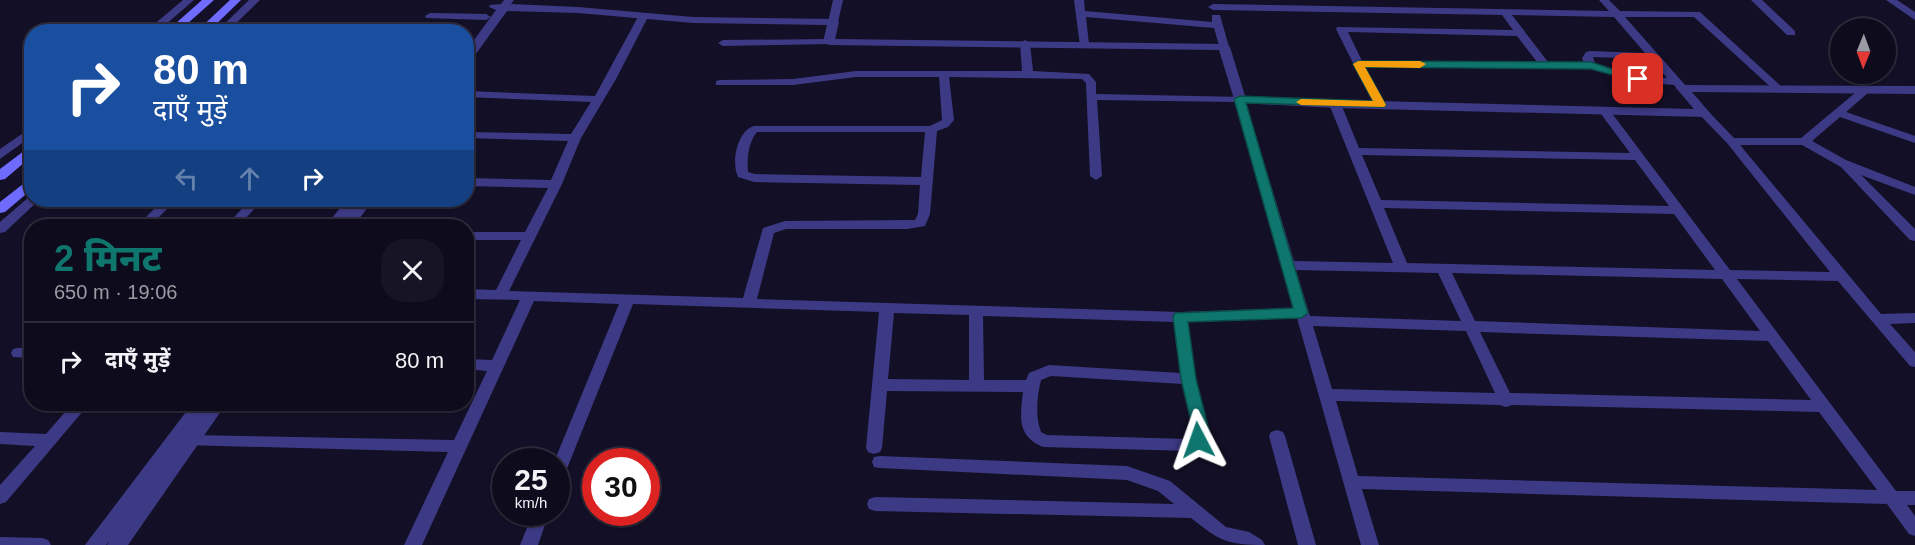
<!DOCTYPE html>
<html lang="hi">
<meta charset="utf-8">
<style>
body{margin:0;font-family:Helvetica,"Noto Sans Devanagari",sans-serif;background:#171425;color:#f1f3f6;height:100vh;display:flex;flex-direction:column;font-size:22px;white-space:nowrap}
*{box-sizing:border-box;margin:0}
p{font-size:20px;color:#9b9ba3}
.icon{flex:none;width:33px;height:33px;fill:none;stroke:currentColor;stroke-width:2;stroke-linecap:round;stroke-linejoin:round}
.map{position:relative;flex:1;overflow:hidden}
.details{position:absolute;left:24px;top:219px;width:450px;height:192px;display:flex;flex-direction:column;background:#0e0b1c;border-radius:24px;box-shadow:0 2px 4px #0004,0 0 0 2px #2e2b3b}
.details>*{flex:none}
.hud{position:absolute;left:24px;top:24px;width:450px;height:183px;border-radius:24px;box-shadow:0 2px 4px #0004,0 0 0 2px #2e2b3b;background:#1a4fa0;color:#fff;overflow:hidden}
.needle{width:39px;rotate:181deg}
.buttons{position:absolute;left:1830px;top:18px;display:grid;gap:12px}
.buttons a{display:grid;place-items:center;width:66px;height:66px;border-radius:50%;background:#0e0b1c;box-shadow:0 2px 4px #0004,0 0 0 2px #2e2b3b;font-size:30px}
.speed{position:absolute;left:492px;top:448px;display:flex;gap:12px;font-size:30px;font-weight:700;text-align:center}
.speed>*{display:grid;place-content:center;width:78px;height:78px;border-radius:50%;background:#0e0b1c;box-shadow:0 2px 4px #0004,0 0 0 2px #2e2b3b;line-height:1}
.speed small{font-size:15px;font-weight:400}
.speed .limit{border:9px solid #d22;background:#fff;color:#111}
.pin{position:absolute;display:grid;place-items:center;width:51px;height:51px;color:#fff;margin:-26px;border-radius:12px;box-shadow:0 3px 9px #0006}
.me{position:absolute;width:66px;margin:-33px;rotate:356deg;stroke-linejoin:round;filter:drop-shadow(0 0 4px #0008)}
.turn{display:flex;align-items:center;gap:21px;height:126px;padding:0 30px;font-size:27px}
.turn .icon{width:78px;height:78px;stroke-width:2.5}
.turn b{display:block;font-size:42px;line-height:51px}
.lanes{display:flex;align-items:center;height:57px;padding:0 30px;background:#0003;justify-content:center;gap:30px;direction:ltr}
.lanes .off{opacity:.35}
.round{display:grid;place-items:center;flex:none;width:63px;height:63px;border-radius:24px;background:#171425}
.overview{display:flex;align-items:center;justify-content:space-between;height:102px;padding:0 30px}
h1{font-size:36px;font-weight:800;line-height:45px;color:#0f766e}
ul{padding:0;list-style:none}
li{display:flex;align-items:center;gap:18px;height:78px;padding:0 30px;border-top:2px solid #2e2b3b}
li div{flex:1}
li b{display:block;font-size:22px}
li em{font-style:normal}
.map>svg:first-child{display:block}
</style>
<div class="map">
<svg width="1915" height="545" viewBox="0 0 1915 545">
<rect width="100%" height="100%" fill="#130f26"/>
<g fill="none" stroke-linecap="round" stroke-linejoin="round">
<g fill="#3d3a85" fill-rule="evenodd">
<polygon points="183,0 194,0 157,32 145,32"/>
<polygon points="249,0 260,0 227,32 216,32"/>
<polygon points="833,0 843,0 838,22 833,25 828,22"/>
<polygon points="1074,0 1084,0 1085,11 1212,22 1212,15 1220,15 1229,47 1228,49 1220,49 1214,28 1086,17 1089,44 1084,47 1080,46"/>
<path d="M 1599,0 L 1609,0 L 1620,11 L 1700,12 L 1784,89 L 1783,91 L 1775,91 L 1694,17 L 1625,17 L 1686,86 L 1686,90 L 1678,90 L 1674,85 L 1638,82 L 1591,69 L 1365,67 L 1386,105 L 1380,108 L 1374,105 L 1336,29 L 1337,27 L 1513,30 L 1502,15 L 1213,10 L 1208,7 L 1213,4 L 1609,11 ZM 1512,15 L 1614,17 L 1645,53 L 1590,51 L 1586,52 L 1582,58 L 1584,63 L 1548,62 ZM 1348,32 L 1517,36 L 1537,62 L 1362,61 ZM 1593,57 L 1651,59 L 1667,78 L 1639,76 L 1595,64 Z"/>
<polygon points="1751,0 1762,0 1795,31 1795,35 1787,35"/>
<polygon points="1886,0 1897,0 1915,12 1915,20"/>
<polygon points="430,13 486,14 491,17 486,20 426,18 425,16"/>
<path d="M 643,14 L 648,17 L 616,79 L 581,138 L 562,184 L 509,291 L 743,298 L 763,228 L 785,221 L 915,220 L 918,214 L 920,185 L 754,182 L 738,177 C 731,162 737,131 754,126 L 930,126 L 942,120 L 939,77 L 856,77 L 793,85 L 716,85 L 716,81 L 720,80 L 793,79 L 856,71 L 1022,71 L 1020,43 L 1025,40 L 1030,43 L 1033,71 L 1089,74 L 1096,82 L 1096,94 L 1244,97 L 1294,261 L 1393,263 L 1329,104 L 1331,102 L 1339,102 L 1341,104 L 1359,148 L 1630,153 L 1598,110 L 1604,107 L 1608,108 L 1730,270 L 1830,272 L 1727,143 L 1698,113 L 1704,110 L 1708,111 L 1734,138 L 1801,138 L 1861,88 L 1869,88 L 1869,92 L 1846,112 L 1915,136 L 1915,143 L 1840,117 L 1812,141 L 1846,160 L 1915,187 L 1915,195 L 1861,175 L 1915,229 L 1915,241 L 1910,240 L 1841,167 L 1802,145 L 1740,145 L 1881,314 L 1915,313 L 1915,323 L 1890,324 L 1915,352 L 1915,367 L 1910,366 L 1838,281 L 1737,279 L 1896,491 L 1915,491 L 1915,505 L 1907,505 L 1915,516 L 1915,536 L 1909,534 L 1887,504 L 1362,489 L 1379,545 L 1361,545 L 1297,318 L 1188,322 L 1196,379 L 1209,430 L 1204,444 L 1191,451 L 1043,447 C 1017,436 1020,417 1023,392 L 887,391 L 882,448 L 880,452 L 874,454 L 868,452 L 866,448 L 879,312 L 633,304 L 564,476 L 562,481 L 556,482 L 556,462 L 554,462 L 619,304 L 534,301 L 422,545 L 404,545 L 448,452 L 184,445 L 182,441 L 184,437 L 190,435 L 454,440 L 487,371 L 466,369 L 466,359 L 492,360 L 520,300 L 466,299 L 466,289 L 496,290 L 521,240 L 466,240 L 466,232 L 525,232 L 548,188 L 466,186 L 466,178 L 551,180 L 568,141 L 466,138 L 466,132 L 571,134 L 591,102 L 466,97 L 466,91 L 595,96 L 639,15 ZM 949,77 L 1082,79 L 1086,83 L 1090,176 L 1096,180 L 1102,176 L 1097,100 L 1235,102 L 1294,308 L 1180,312 L 757,299 L 774,233 L 786,229 L 907,229 L 925,226 L 930,214 L 937,131 L 948,127 L 954,120 ZM 757,132 L 925,132 L 921,177 L 755,174 L 748,172 C 747,158 748,143 757,132 ZM 1362,155 L 1635,160 L 1669,206 L 1381,200 ZM 1384,208 L 1674,214 L 1715,270 L 1407,263 ZM 1296,270 L 1438,273 L 1461,321 L 1310,316 ZM 1452,273 L 1722,279 L 1760,331 L 1475,321 ZM 894,313 L 969,315 L 969,380 L 888,379 ZM 983,316 L 1174,322 L 1181,373 L 1049,365 L 1029,373 L 1026,380 L 984,380 ZM 1313,326 L 1466,331 L 1495,393 L 1332,389 ZM 1480,332 L 1768,341 L 1811,400 L 1510,393 ZM 1051,376 L 1183,384 L 1193,430 L 1188,439 L 1047,435 L 1041,432 C 1035,416 1037,397 1041,380 ZM 1336,401 L 1500,405 L 1506,407 L 1512,405 L 1819,412 L 1877,490 L 1358,476 Z"/>
<polygon points="829,39 834,42 833,44 723,46 718,43 723,40"/>
<polygon points="32,127 32,136 0,159 0,149"/>
<polygon points="29,197 39,200 5,232 0,233 0,222"/>
<polygon points="163,200 176,200 150,226 137,226"/>
<polygon points="250,200 262,200 239,226 226,226"/>
<polygon points="18,348 32,348 32,358 13,357 11,353 13,349"/>
<polygon points="72,404 89,404 6,502 0,504 0,485 35,446 0,444 0,432 46,434"/>
<polygon points="1277,430 1283,432 1285,436 1316,545 1298,545 1269,436 1271,432"/>
<path d="M 880,456 L 1127,466 L 1170,481 L 1226,527 L 1249,532 L 1262,540 L 1265,545 C 1227,545 1220,541 1191,518 L 875,511 L 869,509 L 867,504 L 869,499 L 875,497 L 1174,504 L 1158,491 L 1127,480 L 880,468 L 874,467 L 872,462 L 874,457 Z"/>
<polygon points="533,513 549,513 538,545 520,545"/>
<polygon points="0,537 42,538 48,540 51,545 0,545"/>
</g>
<g fill="#3d3a85" fill-rule="evenodd">
<polygon points="504,0 514,0 511,4 578,7 693,17 833,19 839,22 835,39 1224,44 1230,47 1245,96 1335,100 1694,109 1676,88 1678,85 1915,86 1915,94 1692,92 1710,113 1704,117 1335,108 1240,103 1234,99 1219,50 829,45 823,42 827,25 693,23 578,13 507,11 470,62 466,63 466,51 496,10 489,7 490,5 501,4"/>
<polygon points="346,200 373,200 354,226 326,226"/>
<polygon points="192,404 226,404 128,545 107,545 110,540 106,545 85,545"/>
</g>
<g fill="#6f6bff" fill-rule="evenodd">
<polygon points="202,0 214,0 178,32 166,32"/>
<polygon points="230,0 241,0 208,32 196,32"/>
<polygon points="32,145 32,156 5,179 0,180 0,169"/>
<polygon points="32,177 32,189 5,212 0,213 0,202"/>
</g>
</g>
<polygon fill="#0f766e" stroke="#0a4d48" stroke-width="1.5" points="1358,61 1591,62 1643,79 1638,82 1591,69 1365,67 1386,105 1384,107 1246,103 1308,313 1301,318 1188,322 1196,379 1209,430 1204,444 1198,446 1193,444 1190,440 1193,430 1181,379 1173,317 1175,313 1293,308 1234,99 1240,96 1373,101 1353,64"/>
<polygon fill="#f59e0b" points="1358,61 1420,61 1426,64 1420,68 1365,67 1386,105 1384,107 1301,105 1296,102 1301,99 1373,101 1353,64"/>
</svg>
<div class="buttons">
<a><svg class="needle" viewBox="-14 -14 28 28"><path d="M0-13l5 13h-10z" fill="#e53935"/><path d="M0 13l5-13h-10z" fill="#9b9ba3"/></svg></a>
</div>
<div class="speed"><div>25<small>km/h</small></div><div class="limit">30</div></div>
<div class="pin" style="left:1638px;top:79px;background:#d93025"><svg class="icon" aria-label="arrive" viewBox="0 0 24 24"><path d="M6 21V4h12l-3 4 3 4H6"/></svg></div>
<svg class="me" style="left:1198px;top:440px" viewBox="-20 -20 40 40"><path d="M0-17L14 15 0 8-14 15z" fill="#0f766e" stroke="#fff" stroke-width="4"/></svg>
<div class="hud">
<div class="turn"><svg class="icon" aria-label="right" viewBox="0 0 24 24"><path d="M7 20v-9h11M14 6l5 5-5 5"/></svg><div><b>80 m</b>दाएँ मुड़ें</div></div>
<div class="lanes"><svg class="icon off" aria-label="left" viewBox="0 0 24 24"><path d="M17 20v-9H6M10 6l-5 5 5 5"/></svg><svg class="icon off" aria-label="ahead" viewBox="0 0 24 24"><path d="M12 20V5M6 11l6-6 6 6"/></svg><svg class="icon" aria-label="right" viewBox="0 0 24 24"><path d="M7 20v-9h11M14 6l5 5-5 5"/></svg></div>
</div>
<section class="details">
<div class="overview"><div><h1>2 मिनट</h1><p>650 m · 19:06</p></div><a class="round"><svg class="icon" aria-label="close" viewBox="0 0 24 24"><path d="M6 6l12 12M18 6L6 18"/></svg></a></div>
<ul>
<li><svg class="icon" aria-label="right" viewBox="0 0 24 24"><path d="M7 20v-9h11M14 6l5 5-5 5"/></svg><div><b>दाएँ मुड़ें</b></div><em>80 m</em></li>
</ul>
</section>
</div>
